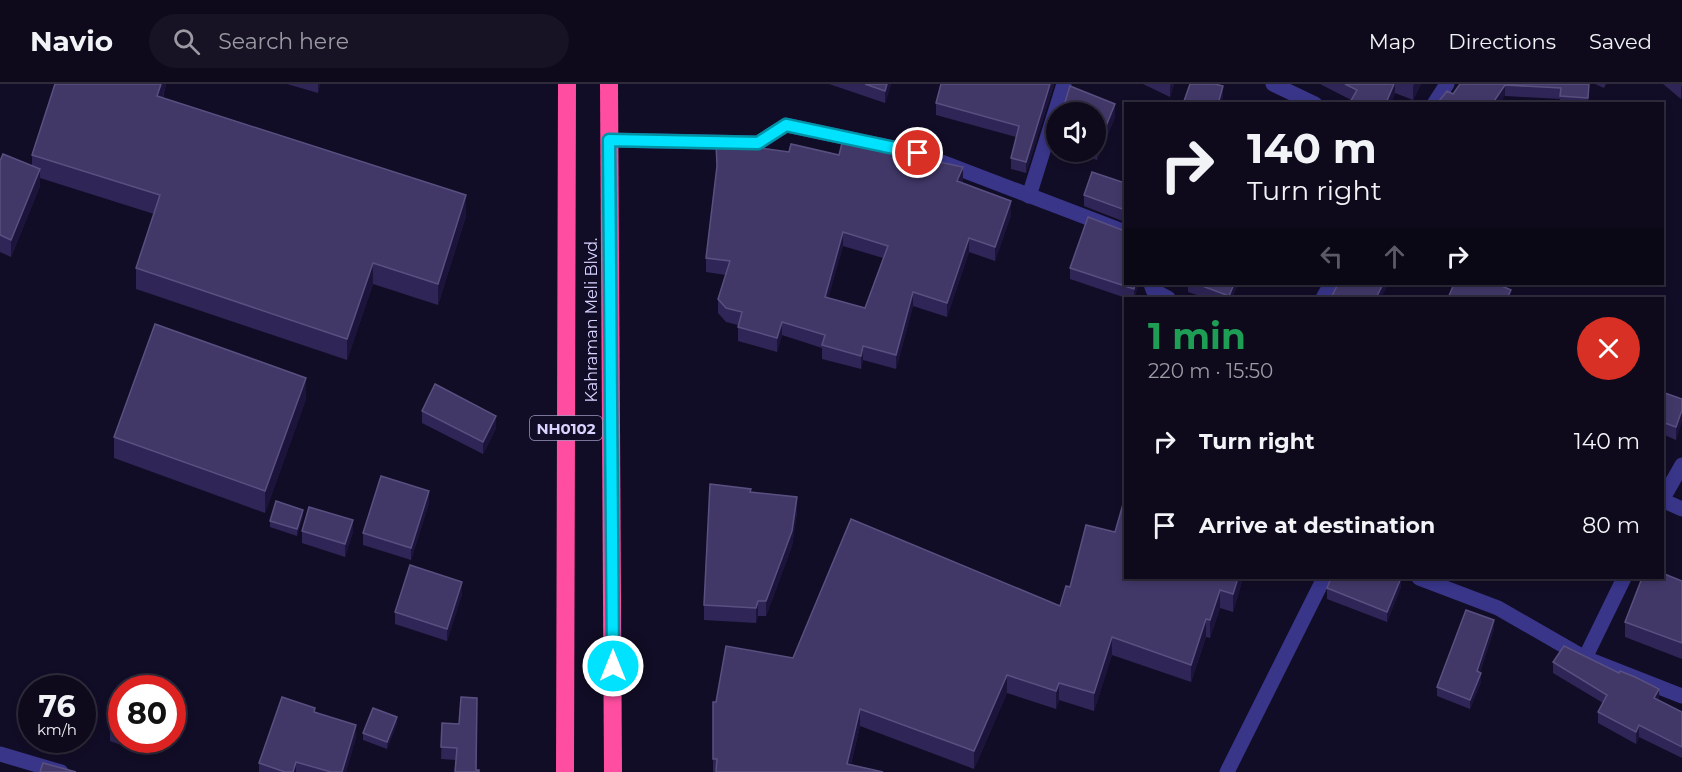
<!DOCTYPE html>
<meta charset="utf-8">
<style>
body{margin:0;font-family:Montserrat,sans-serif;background:#171325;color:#f1f3f6;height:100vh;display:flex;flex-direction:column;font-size:22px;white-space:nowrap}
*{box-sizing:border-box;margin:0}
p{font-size:20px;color:#9b9aa3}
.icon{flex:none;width:33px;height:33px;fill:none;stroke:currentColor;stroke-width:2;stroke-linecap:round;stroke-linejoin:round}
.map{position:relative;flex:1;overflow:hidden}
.side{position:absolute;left:1124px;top:213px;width:540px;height:282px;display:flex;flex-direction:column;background:#0e0a1c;border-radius:0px;box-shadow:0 3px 9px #0003,0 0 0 2px #2e2b3b}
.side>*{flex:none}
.banner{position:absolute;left:1124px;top:18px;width:540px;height:183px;border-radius:0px;box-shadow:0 3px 9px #0003,0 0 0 2px #2e2b3b;background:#0e0a1c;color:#f1f3f6;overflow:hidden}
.tools{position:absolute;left:1046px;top:18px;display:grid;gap:12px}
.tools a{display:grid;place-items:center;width:60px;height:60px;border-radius:50%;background:#0e0a1c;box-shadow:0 3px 9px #0003,0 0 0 2px #2e2b3b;font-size:30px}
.speed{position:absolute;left:18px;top:591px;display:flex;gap:12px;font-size:30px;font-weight:700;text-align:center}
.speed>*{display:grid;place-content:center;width:78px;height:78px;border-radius:50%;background:#0e0a1c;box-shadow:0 3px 9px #0003,0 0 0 2px #2e2b3b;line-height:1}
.speed small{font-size:15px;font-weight:400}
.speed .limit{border:9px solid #d22;background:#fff;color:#111}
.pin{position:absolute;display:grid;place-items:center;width:51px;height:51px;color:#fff;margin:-26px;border:3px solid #fff;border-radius:50%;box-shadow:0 2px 6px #0007}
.me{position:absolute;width:66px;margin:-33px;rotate:0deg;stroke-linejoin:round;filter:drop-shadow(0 0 4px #0008)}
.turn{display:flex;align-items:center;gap:21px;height:126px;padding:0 24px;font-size:27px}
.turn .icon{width:78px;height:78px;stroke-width:2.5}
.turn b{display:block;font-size:42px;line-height:51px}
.lanes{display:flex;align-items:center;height:57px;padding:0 24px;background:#0003;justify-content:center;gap:30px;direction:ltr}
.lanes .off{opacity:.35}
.round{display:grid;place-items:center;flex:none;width:63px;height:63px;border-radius:32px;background:#171325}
.summary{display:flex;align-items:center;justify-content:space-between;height:102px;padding:0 24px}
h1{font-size:36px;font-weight:700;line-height:45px;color:#1e9e55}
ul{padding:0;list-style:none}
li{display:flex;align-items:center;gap:18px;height:84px;padding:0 24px}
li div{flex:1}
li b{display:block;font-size:22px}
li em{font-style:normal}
header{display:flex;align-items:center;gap:36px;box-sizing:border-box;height:84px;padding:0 30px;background:#0e0a1c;border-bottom:2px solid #2e2b3b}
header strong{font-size:28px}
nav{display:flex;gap:33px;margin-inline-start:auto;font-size:21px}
.search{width:420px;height:54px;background:#171325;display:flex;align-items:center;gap:15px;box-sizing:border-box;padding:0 21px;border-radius:33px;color:#9b9aa3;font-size:22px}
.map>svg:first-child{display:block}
</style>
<header>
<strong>Navio</strong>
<div class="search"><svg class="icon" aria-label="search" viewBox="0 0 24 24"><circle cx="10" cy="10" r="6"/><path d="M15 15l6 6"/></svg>Search here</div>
<nav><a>Map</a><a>Directions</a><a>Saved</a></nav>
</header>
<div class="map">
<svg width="1682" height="688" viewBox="0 0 1682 688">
<rect width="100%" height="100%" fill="#120d26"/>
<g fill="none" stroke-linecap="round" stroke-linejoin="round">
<g stroke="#393589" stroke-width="15">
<polyline points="1273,0 1315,20"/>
<polyline points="1434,20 1447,0"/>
<polyline points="609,56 758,59 786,41 918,69 1125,148"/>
<polyline points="1029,112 1064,0"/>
<polyline points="1151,200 1153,206 1168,214"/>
<polyline points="1323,214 1331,200"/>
<polyline points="1662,416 1682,381"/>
<polyline points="1662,416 1682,425"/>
<polyline points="1419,494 1498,524 1585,574 1682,612"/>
<polyline points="1585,574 1624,494"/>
<polyline points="0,670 61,688"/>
<polyline points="1227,688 1324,494"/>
</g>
<g stroke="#ff4ea1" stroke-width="18">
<polyline points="609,0 613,688"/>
<polyline points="565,688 567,0"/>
</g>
</g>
<g fill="#2f2556" fill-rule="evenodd">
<polygon points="166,0 163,14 466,132 438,221 373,200 347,276 136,205 136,184 154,130 40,94 40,102 11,173 0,168 0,77 32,82 32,71"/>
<polygon points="287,0 320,0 318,9"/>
<polygon points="829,0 891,0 885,19"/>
<polygon points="1054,0 1026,89 1011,85 1011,74 1016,53 936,31 936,19"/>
<polygon points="1143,0 1174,0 1170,13"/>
<polygon points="1320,0 1421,0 1413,16 1395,9 1391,20 1349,20 1351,16"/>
<polygon points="1460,0 1589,0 1588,20 1560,20 1560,15 1505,12 1439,17 1453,10"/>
<polygon points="1595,0 1606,0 1604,4"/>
<polygon points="1663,0 1682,0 1681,15"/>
<polygon points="1095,28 1115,33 1097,76 1076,68 1095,68"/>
<path d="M 716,58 L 789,68 L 839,71 L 963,97 L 962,99 L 1011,131 L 995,177 L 969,168 L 947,233 L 913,222 L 896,285 L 863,276 L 861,285 L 822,275 L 822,264 L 782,251 L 777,268 L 738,257 L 738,241 L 726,238 L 718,229 L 718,215 L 726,191 L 706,188 L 706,174 L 717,86 ZM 843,162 L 883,174 L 865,224 L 828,214 Z"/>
<polygon points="1125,99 1125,138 1084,122 1084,111"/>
<polygon points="1122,146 1139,200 1134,214 1126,214 1070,195 1070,184"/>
<polygon points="1188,200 1238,200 1232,214 1206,214 1188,208"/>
<polygon points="1662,308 1682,315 1676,356 1662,350"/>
<polygon points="306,315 265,429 114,374 114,353"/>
<polygon points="422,327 496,344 483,370 422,339"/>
<polygon points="751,408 797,428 792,462 766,532 758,532 756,539 704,536 704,521"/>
<polygon points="429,419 411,476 363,461 363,449"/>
<polygon points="303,432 297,452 270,443 270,437"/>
<polygon points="302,447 353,448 345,473 302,459"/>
<polygon points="1125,494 1243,494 1233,528 1220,524 1210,554 1206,553 1191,598 1112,571 1094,627 1059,616 1056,625 1007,609 974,685 860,642 851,680 883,688 713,688 713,618 716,618 793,574 1060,522 1070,503"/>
<polygon points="1682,497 1682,575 1625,553 1625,538"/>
<polygon points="1401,503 1387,538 1327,515 1327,504"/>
<polygon points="462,510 447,557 395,540 395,528"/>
<polygon points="1494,545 1480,588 1481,598 1470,625 1437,612 1437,603"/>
<polygon points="1553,578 1659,616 1682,628 1682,674 1639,653 1636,660 1598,639 1598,628 1603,619 1553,589"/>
<polygon points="461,613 477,614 476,686 479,686 479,688 455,688 456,676 441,675 442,639 459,640"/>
<polygon points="122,615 122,656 142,656 138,667 110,657 110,644"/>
<polygon points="315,629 356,653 346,688 259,688 259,679"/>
<polygon points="397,639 387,665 363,656 363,649"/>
</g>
<g fill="#1c143b">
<polygon points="161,0 166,0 157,33 157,12"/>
<polygon points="318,0 320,0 318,9"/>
<polygon points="887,0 891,0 885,19 885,7"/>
<polygon points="1050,0 1054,0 1026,89 1026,78"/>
<polygon points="1171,0 1174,0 1170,13 1170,1"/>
<polygon points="1394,0 1395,0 1395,9 1391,20 1386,20"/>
<polygon points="1414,0 1421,0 1413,16 1413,3"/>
<polygon points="1505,1 1505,12 1500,20 1492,20"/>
<polygon points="1223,2 1223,14 1221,20 1218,20"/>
<polygon points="1682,2 1682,13 1681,15 1681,3"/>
<polygon points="1115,20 1115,33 1097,76 1097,64"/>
<polygon points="963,83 963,97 957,111 957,97"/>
<polygon points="40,85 40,102 11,173 11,156"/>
<polygon points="466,111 466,132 438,221 438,200"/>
<polygon points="1011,117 1011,131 995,177 995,163"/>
<polygon points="843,148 843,162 825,227 825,213"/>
<polygon points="969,154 969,168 947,233 947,219"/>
<polygon points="373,179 373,200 347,276 347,255"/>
<polygon points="1135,200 1139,200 1134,214 1134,205"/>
<polygon points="1234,200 1238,200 1232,214 1229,214 1229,212"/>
<polygon points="1383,200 1389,200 1381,214 1376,214"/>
<polygon points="1511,206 1511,214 1507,214"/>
<polygon points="913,208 913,222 896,285 896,271"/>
<polygon points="782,238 782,251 777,268 777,254"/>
<polygon points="863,262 863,276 861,285 861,272"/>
<polygon points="306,294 306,315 265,429 265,407"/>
<polygon points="1682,326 1682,338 1676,356 1676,343"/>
<polygon points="496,332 496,344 483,370 483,358"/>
<polygon points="429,407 429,419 411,476 411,464"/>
<polygon points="797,413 797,428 792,462 766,532 766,517"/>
<polygon points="303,426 303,432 297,452 297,445"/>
<polygon points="353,436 353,448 345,473 345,460"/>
<polygon points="1238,494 1243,494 1233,528 1233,510"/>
<polygon points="1401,494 1401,503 1387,538 1387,528"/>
<polygon points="462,498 462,510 447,557 447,545"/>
<polygon points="1220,506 1220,524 1210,554 1210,536"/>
<polygon points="758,517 758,532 756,539 756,524"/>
<polygon points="1206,535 1206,553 1191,598 1191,581"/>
<polygon points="1494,536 1494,545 1477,596 1477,587"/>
<polygon points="1112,553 1112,571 1094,627 1094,609"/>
<polygon points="1481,589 1481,598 1470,625 1470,616"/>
<polygon points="1007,591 1007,609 974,685 974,667"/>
<polygon points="1059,599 1059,616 1056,625 1056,607"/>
<polygon points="1659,605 1659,617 1654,614"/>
<polygon points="860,625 860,642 849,688 847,680"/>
<polygon points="397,633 397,639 387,665 387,658"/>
<polygon points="356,641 356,653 346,688 342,688"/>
<polygon points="1639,641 1639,653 1636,660 1636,648"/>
<polygon points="138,656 142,656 138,667"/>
<polygon points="296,678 296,688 293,688"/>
</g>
<g fill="#413868" stroke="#595080" stroke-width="1.5" fill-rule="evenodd">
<polygon points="55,0 161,0 157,12 466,111 438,200 373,179 347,255 136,184 160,111 32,71"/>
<polygon points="865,0 887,0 885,7"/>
<polygon points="941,0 1050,0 1026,78 1011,74 1019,42 936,19"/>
<polygon points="1190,0 1215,0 1223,2 1218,20 1183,20"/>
<polygon points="1345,0 1394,0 1386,19 1383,18 1382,20 1349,20 1357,6"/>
<polygon points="1460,0 1589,0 1588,14 1560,12 1561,4 1505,1 1492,20 1432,20 1432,18 1439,17 1447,7 1453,10"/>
<polygon points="1070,2 1115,20 1097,64 1095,63 1095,28 1062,28"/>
<path d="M 716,58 L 789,68 L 791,60 L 839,71 L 842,59 L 877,65 L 963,83 L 957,97 L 1011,117 L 995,163 L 969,154 L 947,219 L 913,208 L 896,271 L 863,262 L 861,272 L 822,261 L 825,251 L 782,238 L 777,254 L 738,243 L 742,228 L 726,224 L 718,215 L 730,177 L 706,174 L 717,82 ZM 843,148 L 888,162 L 865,224 L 825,213 Z"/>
<polygon points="3,70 40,85 11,156 0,151 0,77"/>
<polygon points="1092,88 1125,99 1125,126 1084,111"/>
<polygon points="1088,133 1122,146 1125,145 1125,200 1135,200 1134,205 1070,184"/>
<polygon points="1197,200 1234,200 1229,212"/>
<polygon points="1338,200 1383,200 1376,214 1331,214"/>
<polygon points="1454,200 1497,200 1511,206 1507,214 1448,214"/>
<polygon points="155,240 306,294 265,407 114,353"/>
<polygon points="435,300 496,332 483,358 422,327"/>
<polygon points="1662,308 1682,315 1682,326 1676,343 1662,338"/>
<polygon points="381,392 429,407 411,464 363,449"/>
<polygon points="710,400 751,405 750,408 797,413 792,447 766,517 758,517 756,524 704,521"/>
<polygon points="1125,413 1125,494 1238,494 1233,510 1220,506 1210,536 1206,535 1191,581 1112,553 1094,609 1059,599 1056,607 1007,591 974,667 860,625 847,680 883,688 716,688 717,675 713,675 713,618 716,618 726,562 793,574 851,435 1060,522 1066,502 1070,503 1086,441 1115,448"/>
<polygon points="276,417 303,426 297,445 270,437"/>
<polygon points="309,423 353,436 345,460 302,447"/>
<polygon points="410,481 462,498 447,545 395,528"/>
<polygon points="1662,489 1682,497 1682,559 1625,538 1642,494 1662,494"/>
<polygon points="1331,494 1401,494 1387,528 1327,504"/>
<polygon points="1466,526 1494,536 1477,587 1481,589 1470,616 1437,603"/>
<polygon points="1564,562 1619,589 1620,587 1635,593 1659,605 1654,614 1682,628 1682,663 1639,641 1636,648 1598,628 1607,611 1553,578"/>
<polygon points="282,613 315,624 314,628 356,641 342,688 331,688 296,678 293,688 285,688 259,679"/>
<polygon points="461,613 477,614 476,686 479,686 479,688 455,688 457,664 441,663 442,639 459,640"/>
<polygon points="122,615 122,649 110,644"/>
<polygon points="373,624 397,633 387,658 363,649"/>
<polygon points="43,679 76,688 40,688"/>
</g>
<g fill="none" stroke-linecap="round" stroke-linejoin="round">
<g stroke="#0093a5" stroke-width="15">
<polyline id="route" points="613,582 609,56 758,59 786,41 918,69"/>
</g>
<use href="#route" stroke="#00e2fe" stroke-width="10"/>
</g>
<g text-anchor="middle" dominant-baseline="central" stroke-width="6" stroke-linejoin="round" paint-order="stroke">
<rect fill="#120d26" stroke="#9d98be" stroke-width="1.5" x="530" y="332" width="72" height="24" rx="4.5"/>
<g font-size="15" font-weight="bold" fill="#d8d3ff">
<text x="566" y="344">NH0102</text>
</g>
<g font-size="16" fill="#d8d3ff" stroke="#120d26">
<text transform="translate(591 236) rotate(-90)">Kahraman Meli Blvd.</text>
</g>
</g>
</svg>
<div class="tools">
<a><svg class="icon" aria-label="sound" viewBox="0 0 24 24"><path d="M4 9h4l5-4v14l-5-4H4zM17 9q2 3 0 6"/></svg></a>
</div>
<div class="speed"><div>76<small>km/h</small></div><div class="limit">80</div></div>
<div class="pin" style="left:918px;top:69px;background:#d93025"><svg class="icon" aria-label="arrive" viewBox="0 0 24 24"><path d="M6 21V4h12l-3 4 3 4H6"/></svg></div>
<svg class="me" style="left:613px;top:582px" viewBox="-20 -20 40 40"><circle r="17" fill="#00e2fe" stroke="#fff" stroke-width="3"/><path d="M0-11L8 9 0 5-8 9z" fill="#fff"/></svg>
<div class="banner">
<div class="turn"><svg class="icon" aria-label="right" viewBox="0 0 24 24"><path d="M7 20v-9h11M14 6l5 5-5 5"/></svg><div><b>140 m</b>Turn right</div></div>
<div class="lanes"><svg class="icon off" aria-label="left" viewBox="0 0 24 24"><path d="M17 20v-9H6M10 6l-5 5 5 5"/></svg><svg class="icon off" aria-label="ahead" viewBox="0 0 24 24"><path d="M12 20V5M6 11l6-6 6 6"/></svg><svg class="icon" aria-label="right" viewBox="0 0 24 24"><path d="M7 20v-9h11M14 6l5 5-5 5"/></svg></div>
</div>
<section class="side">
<div class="summary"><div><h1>1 min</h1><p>220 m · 15:50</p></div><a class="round" style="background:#d93025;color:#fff"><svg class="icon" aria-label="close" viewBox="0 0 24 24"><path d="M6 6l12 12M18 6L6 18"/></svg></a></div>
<ul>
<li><svg class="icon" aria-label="right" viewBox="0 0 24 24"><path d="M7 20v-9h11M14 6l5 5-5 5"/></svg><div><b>Turn right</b></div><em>140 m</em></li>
<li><svg class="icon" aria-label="arrive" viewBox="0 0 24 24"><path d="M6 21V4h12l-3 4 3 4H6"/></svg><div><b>Arrive at destination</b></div><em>80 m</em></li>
</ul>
</section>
</div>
